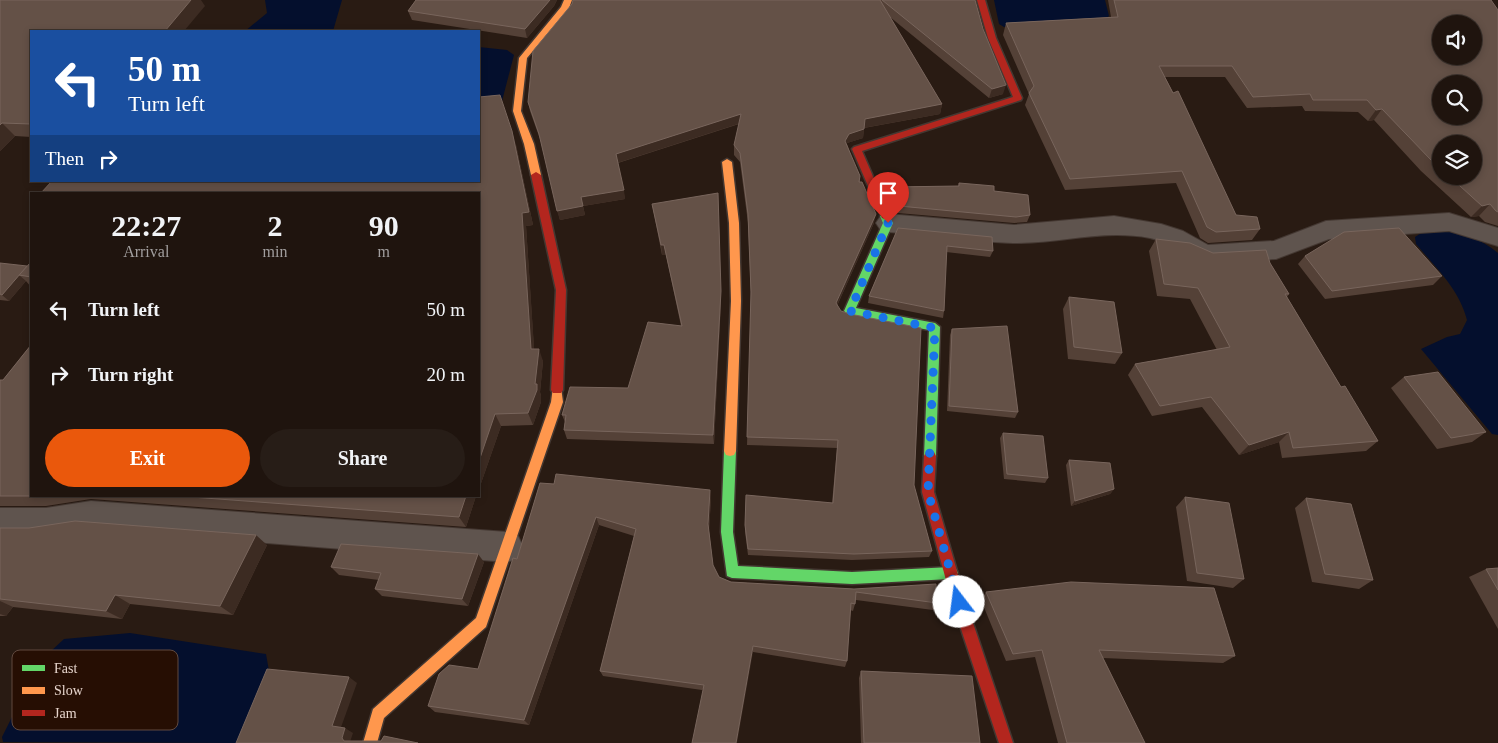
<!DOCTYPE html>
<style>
body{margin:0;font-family:Georgia,serif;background:#271d17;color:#f1f3f6;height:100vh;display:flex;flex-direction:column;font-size:19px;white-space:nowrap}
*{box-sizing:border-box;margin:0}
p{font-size:16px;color:#a19e9e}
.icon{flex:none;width:28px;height:28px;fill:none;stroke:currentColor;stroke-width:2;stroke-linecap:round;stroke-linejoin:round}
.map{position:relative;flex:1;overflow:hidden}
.side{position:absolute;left:30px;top:192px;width:450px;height:305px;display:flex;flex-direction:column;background:#1f140e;border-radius:0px;box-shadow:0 2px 8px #0003,0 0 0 1px #3c332e}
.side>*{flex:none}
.hud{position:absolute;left:30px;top:30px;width:450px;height:152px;border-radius:0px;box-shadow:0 2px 8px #0003,0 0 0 1px #3c332e;background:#1a4fa0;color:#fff;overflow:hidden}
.tools{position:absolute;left:1432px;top:15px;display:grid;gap:10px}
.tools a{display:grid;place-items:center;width:50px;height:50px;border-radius:50%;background:#1f140e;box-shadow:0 2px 8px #0003,0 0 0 1px #3c332e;font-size:25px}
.pin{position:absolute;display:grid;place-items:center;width:42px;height:42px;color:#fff;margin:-51px -21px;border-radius:50% 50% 50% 0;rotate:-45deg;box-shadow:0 0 5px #0007}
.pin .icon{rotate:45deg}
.me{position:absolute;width:55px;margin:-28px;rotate:345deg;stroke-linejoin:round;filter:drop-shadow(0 0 4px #0008)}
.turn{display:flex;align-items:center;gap:18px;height:105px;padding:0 15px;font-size:22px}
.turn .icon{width:65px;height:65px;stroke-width:2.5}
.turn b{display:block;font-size:35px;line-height:42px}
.then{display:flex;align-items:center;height:48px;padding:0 15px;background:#0003;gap:10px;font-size:19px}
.eta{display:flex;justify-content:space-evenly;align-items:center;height:85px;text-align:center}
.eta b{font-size:30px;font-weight:600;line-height:35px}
.cta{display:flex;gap:10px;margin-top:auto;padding:10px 15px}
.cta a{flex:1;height:58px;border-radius:30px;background:#ea580c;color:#fff;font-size:20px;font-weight:600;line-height:58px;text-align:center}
.cta a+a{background:#271d17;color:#f1f3f6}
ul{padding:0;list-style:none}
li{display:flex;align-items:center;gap:15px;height:65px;padding:0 15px}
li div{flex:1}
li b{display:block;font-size:19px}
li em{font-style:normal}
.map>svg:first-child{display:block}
</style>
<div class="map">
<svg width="1498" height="743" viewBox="0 0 1498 743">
<rect width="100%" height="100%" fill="#291b13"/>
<g fill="#040f2d">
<polygon points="265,0 342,0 333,31 245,31 267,13"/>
<polygon points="994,0 1105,0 1109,16 1102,21 1004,27 999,24"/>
<polygon points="479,47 507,50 514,55 502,101 479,103"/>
<path d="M 1439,231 C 1462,232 1480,238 1498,253 L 1498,435 L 1492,434 L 1421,349 L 1447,337 L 1460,334 L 1467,320 C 1459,289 1437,269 1416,244 L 1415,237 L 1423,232 Z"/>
<polygon points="130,633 266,654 269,671 240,743 3,742 2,737 27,687 50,652 64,639"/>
</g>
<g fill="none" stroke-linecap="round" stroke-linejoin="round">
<g stroke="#443832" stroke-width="2">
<g id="street">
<path d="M 1449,213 L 1498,228 L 1498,246 L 1449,231 L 1329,239 L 1276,259 L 1205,263 C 1186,257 1170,242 1150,238 C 1101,229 1060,244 1013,243 C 972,242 929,235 888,232 L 880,229 L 876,223 L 880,217 L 888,214 L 1014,225 L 1114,216 L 1161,224 L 1183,231 L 1208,245 L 1274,241 L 1326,221 Z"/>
<polygon points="91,501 507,532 518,536 523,547 518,558 507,562 91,529 46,536 0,536 0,508 46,508"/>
</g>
</g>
<g stroke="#443832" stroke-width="3">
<g id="fast">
<polygon points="885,213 888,214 893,223 856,308 935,323 940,327 936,456 934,460 930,461 926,460 924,456 929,330 849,315 844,311 883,223 880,216"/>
<polygon points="730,446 734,447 736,451 733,532 738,566 852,572 951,567 956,569 958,573 956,577 951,579 852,584 732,578 727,576 721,532 724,451 726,447"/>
</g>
</g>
<g stroke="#443832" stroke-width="3">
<g id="slow">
<polygon points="564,0 572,0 569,8 527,58 521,111 534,144 541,175 536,178 531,175 524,144 513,111 519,58 561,7"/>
<polygon points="727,159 732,162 739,223 741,301 736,451 734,455 730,456 726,455 724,451 731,301 729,223 722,162"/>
<polygon points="557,385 561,387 563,402 486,627 384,718 377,743 363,743 373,709 476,618 551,402 553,387"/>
</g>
</g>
<g stroke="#443832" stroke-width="3">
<g id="jam">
<polygon points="977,0 985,0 996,38 1022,98 1021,100 862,151 890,216 885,219 882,218 852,149 854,147 1013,97 988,38"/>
<polygon points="536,172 541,175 566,290 563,390 561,393 553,393 551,390 556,290 531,175"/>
<polygon points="930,451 934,452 936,456 934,492 966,602 1013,743 999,743 952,602 922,492 924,456 926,452"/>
</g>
</g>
<use href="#street" fill="#5f544e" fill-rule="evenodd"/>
<use href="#fast" fill="#63d668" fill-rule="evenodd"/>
<use href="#slow" fill="#ff974d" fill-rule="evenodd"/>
<use href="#jam" fill="#b3261e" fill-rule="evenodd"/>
</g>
<g fill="#544137" fill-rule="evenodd">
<polygon points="0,0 205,6 31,31 31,137 15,136 0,151"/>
<polygon points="416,0 557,0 554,6 527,38 412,20 408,11"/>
<polygon points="573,0 975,0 983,29 1003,94 989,98 890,17 942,104 940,114 864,128 863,138 847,143 847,144 874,223 837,306 914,485 932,551 929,557 852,560 748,555 745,532 746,495 832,503 837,448 747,445 751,298 748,223 740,162 734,155 734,145 739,124 618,163 625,199 583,206 585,215 560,220 541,142 530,111 528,102"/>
<path d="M 1108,0 L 1491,0 L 1498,10 L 1498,226 L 1485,222 L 1479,216 L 1471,217 L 1421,171 L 1374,120 L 1368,121 L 1358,112 L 1305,111 L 1302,106 L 1247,108 L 1225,77 L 1165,77 L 1236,215 L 1260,229 L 1252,240 L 1208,243 L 1200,238 L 1176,183 L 1065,190 L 1025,105 L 1029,94 L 1003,35 L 1006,23 L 1111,17 ZM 1441,144 L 1474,176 L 1441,176 Z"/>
<polygon points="516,145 533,225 526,226 534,349 543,361 540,392 541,396 541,402 533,425 501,426 479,489 479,194"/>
<polygon points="959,183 994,191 1030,215 1027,222 1014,223 898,213 890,194 891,187 958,186"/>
<polygon points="652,204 721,301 714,444 567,439 564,430 565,422 562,415 628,388 681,326 666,255 662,255"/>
<polygon points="898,228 993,251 990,257 946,252 944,311 943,318 868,303 869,296"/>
<polygon points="1156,239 1213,253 1270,263 1289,294 1287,297 1341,387 1378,441 1366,451 1282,458 1279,442 1239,455 1202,407 1152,416 1128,375 1135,364 1217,350 1190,299 1157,296 1149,251"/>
<polygon points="1305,256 1442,276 1433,285 1325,299 1298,264"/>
<polygon points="31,262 31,287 26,281 9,301 0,300 0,263 27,267"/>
<polygon points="1069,297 1122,353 1115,364 1068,359 1063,309"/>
<polygon points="952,329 1018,412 1015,418 947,411 950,335"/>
<polygon points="31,345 31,496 476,496 466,527 91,499 46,506 0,506 0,380 3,380"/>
<polygon points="1404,377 1486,432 1472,442 1437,449 1391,388"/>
<polygon points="1003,433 1048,478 1045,483 1004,479 1000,438"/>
<polygon points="1069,460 1114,489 1110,494 1071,506 1066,465"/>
<polygon points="540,483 711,498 709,531 713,565 719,577 731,582 854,589 937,603 933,610 856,600 855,604 853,611 850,610 847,661 845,667 753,652 702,690 603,676 600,671 634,536 599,525 529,725 435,712 428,706 478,669 517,559"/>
<polygon points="1185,497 1244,579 1233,588 1187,581 1176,507"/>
<polygon points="1306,498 1373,580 1359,589 1312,582 1295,508"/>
<polygon points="0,528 267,545 233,615 130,604 122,619 13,607 6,616 0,616"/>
<polygon points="484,562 468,606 382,596 375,589 379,580 339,575 331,567"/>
<polygon points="1498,568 1498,629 1469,577 1486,569"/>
<polygon points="986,592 1235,656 1223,663 1103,658 1145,743 1058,743 1035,657 1006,661 981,600"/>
<polygon points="861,671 980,743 861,743 859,678"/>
</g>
<g fill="#3c2b22">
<polygon points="191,0 201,0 205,6 184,31 165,31"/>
<polygon points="550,0 557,0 554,6 527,38 525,29"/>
<polygon points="1006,85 1003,94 989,98 992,89"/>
<polygon points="942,104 940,114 863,128 865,119"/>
<polygon points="1382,109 1374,120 1368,121 1376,110"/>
<polygon points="741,114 741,123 617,163 616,154"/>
<polygon points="2,123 15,136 0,151 0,125"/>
<polygon points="864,129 863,138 847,143 844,150 845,141 849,134"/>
<polygon points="512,131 516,145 533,225 526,226 535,361 531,349"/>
<polygon points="624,190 625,199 583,206 585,215 560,220 557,211 581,197"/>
<polygon points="718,193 721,301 714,444 713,435"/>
<polygon points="1490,204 1479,216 1471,217 1482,206"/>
<polygon points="876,214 874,223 834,312 836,303"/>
<polygon points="661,245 664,245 666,255 662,255"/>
<polygon points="27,266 19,275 26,281 9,301 2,295"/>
<polygon points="539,349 543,361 540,392 541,396 541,402 533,425 528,413 535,384"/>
<polygon points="495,414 501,426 479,489 479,461"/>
<polygon points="1289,432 1279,442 1239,455 1249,445"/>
<polygon points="1114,489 1110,494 1071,506 1075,501"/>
<polygon points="710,490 711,498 709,532 708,524"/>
<polygon points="466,496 476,496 466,527 459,517"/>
<polygon points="596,517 599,525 529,725 524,720"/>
<polygon points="256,535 267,545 233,615 220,606"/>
<polygon points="478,554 484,562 468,606 462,599"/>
<polygon points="115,595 130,604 122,619 106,611"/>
<polygon points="0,601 13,607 6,616 0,614"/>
<polygon points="753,646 753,652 737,743 736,743"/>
<polygon points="349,677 357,683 340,730 332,726"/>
<polygon points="345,728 353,733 350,742 344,741 342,738"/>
</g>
<g fill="#645147" stroke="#78655c" fill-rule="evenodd">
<polygon points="0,0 191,0 165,31 31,31 31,124 2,123 0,125"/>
<polygon points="416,0 550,0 525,29 408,11"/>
<polygon points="573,0 880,0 942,104 865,119 864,129 849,134 845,141 860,176 859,182 862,182 876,214 836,303 841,311 850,314 921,328 914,485 932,551 854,554 748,549 745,525 746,495 833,503 838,440 747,437 751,292 748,214 740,153 734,145 741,114 616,154 624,190 581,197 583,206 557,211 539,134 528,102 533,51 572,4"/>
<polygon points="882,0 975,0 983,29 1006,85 992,89"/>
<path d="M 1114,0 L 1491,0 L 1498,10 L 1498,212 L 1496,211 L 1490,204 L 1482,206 L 1449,176 L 1474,176 L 1474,144 L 1441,144 L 1441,169 L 1431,160 L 1382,109 L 1376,110 L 1367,100 L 1313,100 L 1310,94 L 1253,97 L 1232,66 L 1159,66 L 1173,93 L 1178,91 L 1236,215 L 1257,217 L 1260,229 L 1216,232 L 1207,227 L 1182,171 L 1070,179 L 1029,93 L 1034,86 L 1006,23 L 1118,17 ZM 1441,24 L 1474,24 L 1474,56 L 1441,56 ZM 1441,84 L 1474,84 L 1474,116 L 1441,116 Z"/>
<polygon points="500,95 512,131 529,212 522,213 531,349 539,349 535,384 537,384 537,390 528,413 495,414 479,461 479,194 40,194 52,181 479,181 479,97"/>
<polygon points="959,183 994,186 994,191 1028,195 1030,215 1016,217 899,206 891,187 959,186"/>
<polygon points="718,193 721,291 713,435 564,430 566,415 562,415 570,387 628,388 648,322 682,326 664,245 661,245 652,204"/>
<polygon points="898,228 992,237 993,251 947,246 944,311 869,296"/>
<polygon points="1399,228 1442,276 1332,291 1305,256 1344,232"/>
<polygon points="1156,239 1190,243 1213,253 1266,250 1270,263 1289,294 1285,294 1341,387 1345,386 1378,441 1293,448 1289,432 1249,445 1211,397 1160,406 1135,364 1230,347 1198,288 1164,284"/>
<polygon points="31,262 31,277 19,275"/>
<polygon points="0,263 27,266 2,295 0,294"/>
<polygon points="1069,297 1114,302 1122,353 1074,347"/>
<polygon points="1007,326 1018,412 949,406 952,329"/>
<polygon points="31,345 31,496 0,496 0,380 3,380"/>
<polygon points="1438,372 1486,432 1451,438 1404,377"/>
<polygon points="1003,433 1043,436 1048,478 1007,474"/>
<polygon points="1069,460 1110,463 1114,489 1075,501"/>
<polygon points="556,474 710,490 708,524 713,565 719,577 731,582 854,589 936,584 937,603 856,592 855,604 851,603 847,661 753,646 736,743 692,743 704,685 600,671 636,529 596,517 524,720 428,706 439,674 449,665 478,669 513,558 517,559 540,483 554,484"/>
<polygon points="178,496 466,496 459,517"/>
<polygon points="1185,497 1229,503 1244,579 1197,573"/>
<polygon points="1306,498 1351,504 1373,580 1325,574"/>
<polygon points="75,521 256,535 220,606 115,595 106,611 0,599 0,528 29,528"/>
<polygon points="341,544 478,554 462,599 375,589 381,573 331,567"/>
<polygon points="1498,568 1498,590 1486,569"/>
<polygon points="1071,582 1214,588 1235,656 1099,650 1145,743 1067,743 1042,650 1013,654 986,592"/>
<polygon points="267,669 349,677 332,726 345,728 342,738 344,741 381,741 384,736 418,743 236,743"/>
<polygon points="861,671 972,676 980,743 864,743"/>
</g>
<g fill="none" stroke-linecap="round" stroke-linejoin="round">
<polyline stroke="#1a73e8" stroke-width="9" stroke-dasharray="0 16.2" points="888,223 850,311 935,328 928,492 959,602"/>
</g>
<rect x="12" y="650" width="166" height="80" rx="8" fill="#260e03" stroke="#60493f" stroke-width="1"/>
<rect x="22" y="665" width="23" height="6" fill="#63d668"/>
<rect x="22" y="687" width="23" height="7" fill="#ff974d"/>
<rect x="22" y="710" width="23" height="6" fill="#b3261e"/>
<g font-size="14" fill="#e6d4cc">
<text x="54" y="673">Fast</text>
<text x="54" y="695">Slow</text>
<text x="54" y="718">Jam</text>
</g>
</svg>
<div class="tools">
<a><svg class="icon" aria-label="sound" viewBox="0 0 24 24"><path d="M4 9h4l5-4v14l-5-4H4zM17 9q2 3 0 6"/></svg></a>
<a><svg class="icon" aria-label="search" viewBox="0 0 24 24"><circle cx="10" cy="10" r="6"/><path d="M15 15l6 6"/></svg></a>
<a><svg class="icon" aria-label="layers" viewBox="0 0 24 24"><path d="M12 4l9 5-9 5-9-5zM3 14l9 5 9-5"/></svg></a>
</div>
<div class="pin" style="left:888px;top:223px;background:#d93025"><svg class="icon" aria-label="arrive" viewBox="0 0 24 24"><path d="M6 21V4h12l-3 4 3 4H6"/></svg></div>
<svg class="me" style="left:959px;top:602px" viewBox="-20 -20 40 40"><circle r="19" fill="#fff"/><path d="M0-13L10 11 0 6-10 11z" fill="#1a73e8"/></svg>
<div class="hud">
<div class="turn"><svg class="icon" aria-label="left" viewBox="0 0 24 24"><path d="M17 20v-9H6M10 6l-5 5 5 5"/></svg><div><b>50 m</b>Turn left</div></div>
<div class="then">Then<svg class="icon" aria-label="right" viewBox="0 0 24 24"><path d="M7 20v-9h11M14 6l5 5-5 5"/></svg></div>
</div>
<section class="side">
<div class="eta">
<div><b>22:27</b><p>Arrival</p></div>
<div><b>2</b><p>min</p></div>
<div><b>90</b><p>m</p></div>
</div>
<ul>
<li><svg class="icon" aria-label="left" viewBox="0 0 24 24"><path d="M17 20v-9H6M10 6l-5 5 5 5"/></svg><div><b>Turn left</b></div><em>50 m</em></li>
<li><svg class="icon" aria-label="right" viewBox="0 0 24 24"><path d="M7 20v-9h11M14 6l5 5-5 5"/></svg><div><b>Turn right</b></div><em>20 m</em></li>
</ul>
<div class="cta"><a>Exit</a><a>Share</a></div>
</section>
</div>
